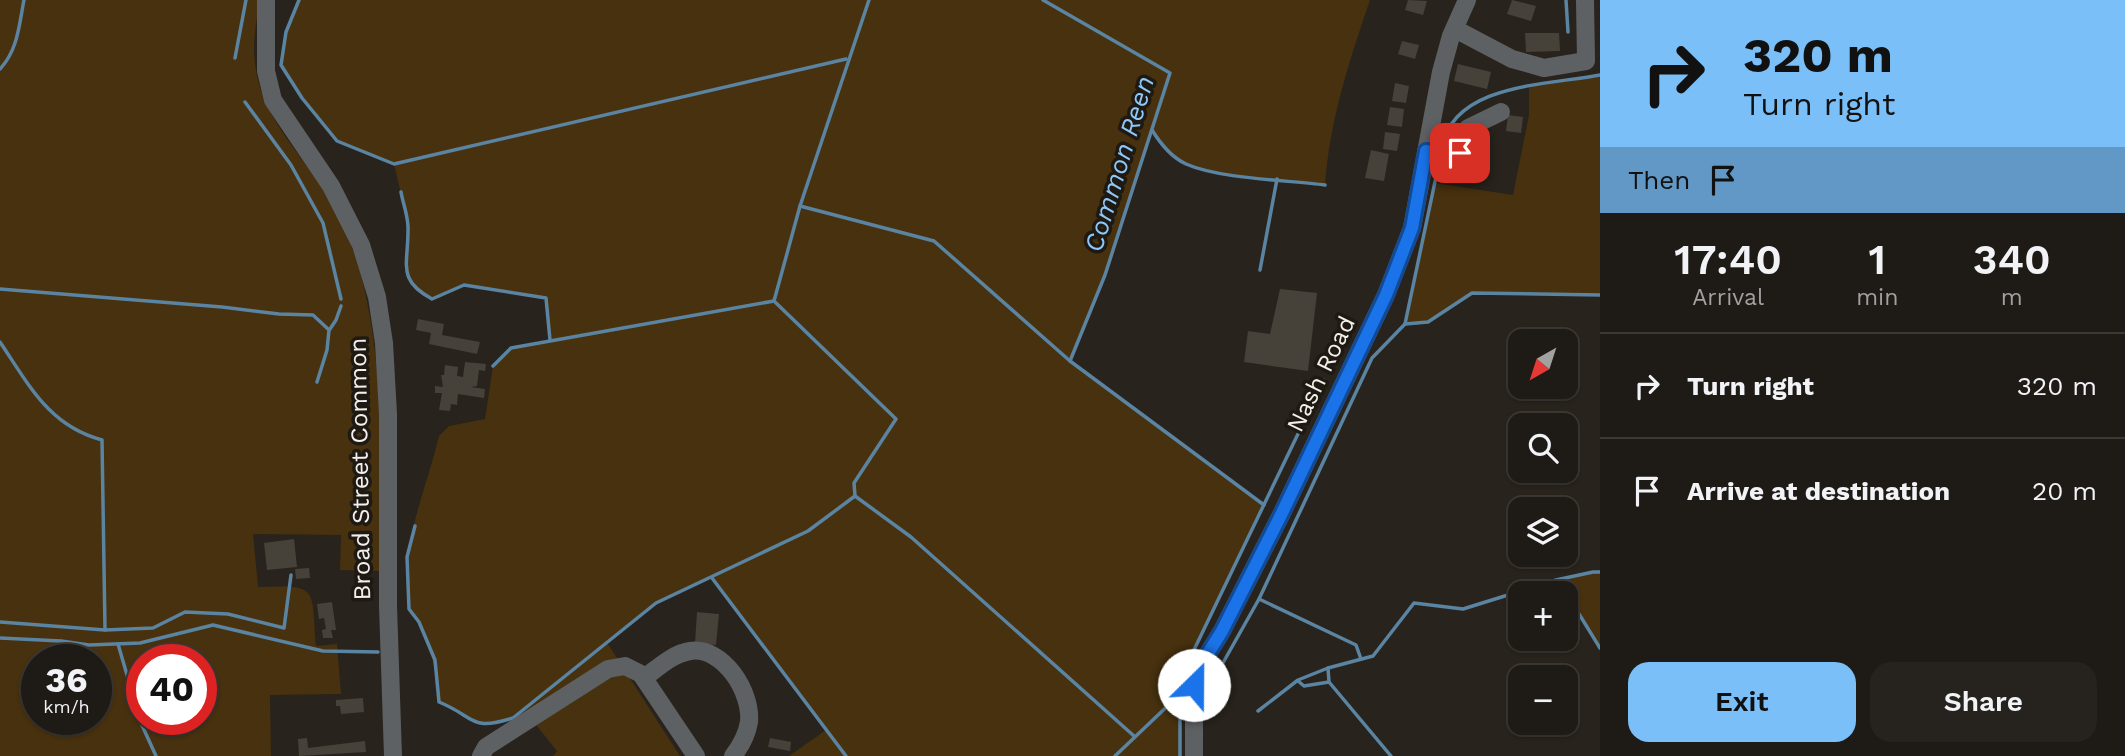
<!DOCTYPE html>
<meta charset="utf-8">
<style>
body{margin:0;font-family:"Work Sans",sans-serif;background:#26231e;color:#f1f3f6;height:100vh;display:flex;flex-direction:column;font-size:26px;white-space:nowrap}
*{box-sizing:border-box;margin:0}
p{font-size:23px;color:#a1a1a0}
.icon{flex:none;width:38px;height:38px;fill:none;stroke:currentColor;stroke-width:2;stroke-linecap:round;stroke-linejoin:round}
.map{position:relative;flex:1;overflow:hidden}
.panel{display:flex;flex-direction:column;background:#1e1a15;width:525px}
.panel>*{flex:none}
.guide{background:#7abff8;color:#111;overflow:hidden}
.needle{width:46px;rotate:219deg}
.controls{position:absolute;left:1508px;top:329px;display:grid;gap:14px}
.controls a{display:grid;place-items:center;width:70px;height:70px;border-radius:14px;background:#1e1a15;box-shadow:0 2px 5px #0004,0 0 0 2px #3c3834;font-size:35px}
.speed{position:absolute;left:21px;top:644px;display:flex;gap:14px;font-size:35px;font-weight:700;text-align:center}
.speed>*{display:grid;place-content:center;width:91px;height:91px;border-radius:50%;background:#1e1a15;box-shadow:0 2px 5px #0004,0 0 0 2px #3c3834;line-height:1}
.speed small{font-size:18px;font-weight:400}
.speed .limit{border:10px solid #d22;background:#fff;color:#111}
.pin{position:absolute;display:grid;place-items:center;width:60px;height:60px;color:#fff;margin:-30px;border-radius:14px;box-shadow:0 4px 10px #0006}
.me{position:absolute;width:77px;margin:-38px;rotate:23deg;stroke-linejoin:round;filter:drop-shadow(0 0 5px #0008)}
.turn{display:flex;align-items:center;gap:24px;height:147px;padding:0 28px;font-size:32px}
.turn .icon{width:91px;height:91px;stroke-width:2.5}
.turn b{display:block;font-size:49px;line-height:60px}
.then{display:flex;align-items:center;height:66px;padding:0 28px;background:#0003;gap:14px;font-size:26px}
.eta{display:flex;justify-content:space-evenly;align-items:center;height:119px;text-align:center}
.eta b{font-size:42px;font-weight:600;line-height:49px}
.primary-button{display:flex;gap:14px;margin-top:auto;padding:14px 28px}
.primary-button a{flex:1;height:80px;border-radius:21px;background:#7abff8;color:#111;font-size:28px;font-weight:600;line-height:80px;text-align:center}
.primary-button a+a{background:#26231e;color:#f1f3f6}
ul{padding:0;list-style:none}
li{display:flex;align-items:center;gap:21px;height:105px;padding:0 28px;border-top:2px solid #3c3834}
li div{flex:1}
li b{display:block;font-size:26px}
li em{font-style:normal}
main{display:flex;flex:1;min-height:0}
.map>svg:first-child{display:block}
</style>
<main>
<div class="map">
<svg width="1600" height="756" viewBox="0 0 1600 756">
<rect width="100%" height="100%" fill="#28231c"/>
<g fill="#47310e" fill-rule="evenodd">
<path d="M 0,0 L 259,0 C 257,21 252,42 255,63 C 260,113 296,148 322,188 C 335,207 352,243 358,265 C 387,364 379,468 379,571 L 340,570 L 341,535 L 253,534 L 258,587 C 320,585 311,587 316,646 L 337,644 L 341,694 L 270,695 L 271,756 L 0,756 ZM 37,660 L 96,660 L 96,719 L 37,719 ZM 142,660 L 201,660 L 201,719 L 142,719 Z"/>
<path d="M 299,0 L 1370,0 C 1349,62 1330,119 1325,185 C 1294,181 1204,177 1181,162 C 1168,153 1161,142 1152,131 L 1105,275 L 1070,361 L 1264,505 L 1192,654 L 1177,667 L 1171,678 L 1180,710 L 1180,756 L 789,756 L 826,730 L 712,578 L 656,603 L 606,641 L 680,756 L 553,756 L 557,751 L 524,710 C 484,740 475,716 439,702 C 436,673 433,657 422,629 C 419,621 410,614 409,606 C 398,549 426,491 439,436 L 449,426 L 485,419 L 493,366 L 511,348 L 550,340 L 546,298 L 464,285 L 432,299 L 415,289 L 406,276 L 409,228 L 394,164 L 337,141 L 302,98 L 281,65 L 286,32 Z"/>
<polygon points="1600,75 1600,295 1472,293 1428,322 1405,324 1435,183 1513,195 1529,115 1529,86"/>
<polygon points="1593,572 1600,572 1600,648 1556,580"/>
</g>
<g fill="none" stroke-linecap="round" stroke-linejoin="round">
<g stroke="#5a84a2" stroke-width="3.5">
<polyline points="299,0 286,32 281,65 302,98 337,141 394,164 846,59"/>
<polyline points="869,0 800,206 774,301 896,419 854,483 855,496 911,537 1134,736"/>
<polyline points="1043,0 1170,73 1105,275 1070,361"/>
<polyline points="1566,0 1568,32"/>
<polyline points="235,58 246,0"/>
<path d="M 0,69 C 18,50 19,25 24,0"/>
<polyline points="245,102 291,165 323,223 341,299"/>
<path d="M 1152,130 C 1160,143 1171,157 1186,164 C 1220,179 1287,180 1325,185"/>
<path d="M 1442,147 C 1454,83 1549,85 1600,75"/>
<path d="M 401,192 C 403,204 409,218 408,231 C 408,265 397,280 432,299 L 464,285 L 546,298 L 550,340"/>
<polyline points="800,206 934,241 1070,361 1264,505"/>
<polyline points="1260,270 1277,179"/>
<polyline points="0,289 222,307 279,314 313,315 329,330 327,350 317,382"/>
<polyline points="1405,324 1428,322 1472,293 1600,295"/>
<polyline points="330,329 336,320 341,306"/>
<path d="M 0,342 C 29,385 49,426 102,440 L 105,630"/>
<polyline points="493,366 511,348 774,301"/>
<path d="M 415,526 L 407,557 L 409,609 L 419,622 L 435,660 L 439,702 C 476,717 469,732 513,718 L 656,603 L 808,531 L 855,496"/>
<polyline points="712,578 846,756"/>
<polyline points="1568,596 1600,648"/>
<polyline points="1259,599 1356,645 1361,659"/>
<polyline points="0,622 105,630 153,628 185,612 228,614 284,628 291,575"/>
<polyline points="0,638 61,641 89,645 140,643 213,625 323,651 378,652"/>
<polyline points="118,644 141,723 156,756"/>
<polyline points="1328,668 1329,682 1391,756"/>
<polyline points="1298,681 1304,686 1329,682"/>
<polyline points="1213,700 1215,677 1259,599 1372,358 1405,324 1440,158"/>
<polyline points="1258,711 1298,680 1328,668 1373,656 1414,603 1463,609 1556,580 1593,572 1600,572"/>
<polyline points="1115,756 1177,697"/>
<polyline points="1180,756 1180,710 1171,678 1177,667 1192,654 1324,380"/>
</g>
</g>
<g fill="#464139">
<polygon points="1408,0 1427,1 1423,15 1405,10"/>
<polygon points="1512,0 1536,6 1531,21 1507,14"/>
<polygon points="1525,33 1559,33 1560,51 1526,52"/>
<polygon points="1402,41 1419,45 1415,59 1398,54"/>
<polygon points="1458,64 1491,72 1487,89 1454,81"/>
<polygon points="1395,83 1409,86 1406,103 1392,101"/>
<polygon points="1390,107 1404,109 1402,127 1387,125"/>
<polygon points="1508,115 1523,117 1521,133 1506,131"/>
<polygon points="1477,131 1489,133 1483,166 1471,164"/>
<polygon points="1385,132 1400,134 1397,151 1383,149"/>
<polygon points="1371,150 1389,154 1384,181 1365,178"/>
<polygon points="1457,161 1471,164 1466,181 1452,178"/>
<polygon points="1280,289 1317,293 1308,371 1244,362 1248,331 1270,334"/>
<polygon points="418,319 444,324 442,335 480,342 477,354 429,344 431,333 416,330"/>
<polygon points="465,362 486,364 485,371 479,370 477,386 471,387 485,389 484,398 458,394 457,405 451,404 450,411 439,410 442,393 435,393 435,386 443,387 441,375 444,375 445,365 458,367 457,376 463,377"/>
<polygon points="294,539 297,567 267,570 264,543"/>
<polygon points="309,568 310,578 296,579 295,569"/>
<polygon points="332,602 336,630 331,630 333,638 323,638 322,630 326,629 324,618 319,619 317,604"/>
<polygon points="697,612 719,614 716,645 695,643"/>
<polygon points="363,698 364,712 341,714 340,706 336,706 336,700"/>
<polygon points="307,738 308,748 365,741 366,752 299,756 298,739"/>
<polygon points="770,738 791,742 790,751 768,747"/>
</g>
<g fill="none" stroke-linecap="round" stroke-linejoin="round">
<g stroke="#5e6164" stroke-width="18">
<polyline points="266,0 266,71 273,100 331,186 361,245 377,297 384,343 388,414 388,606 393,756"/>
<polyline points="1455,29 1512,59 1544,68 1586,61 1585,0"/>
<polyline points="1426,151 1457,156 1468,128 1501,112"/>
<path d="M 644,678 C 658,668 672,654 690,651 C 723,646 752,692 749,722 C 747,734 740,747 733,756"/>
<polyline points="481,756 486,747 608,669 625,666 641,674 696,756"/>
<polyline points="1194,756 1194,685 1204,660 1222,631 1281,515 1386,295 1412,228 1441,72 1451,36 1467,0"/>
</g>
</g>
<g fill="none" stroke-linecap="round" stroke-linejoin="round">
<g stroke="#114b97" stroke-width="18">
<polyline id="route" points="1194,685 1204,660 1222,631 1281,515 1386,295 1412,228 1426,151 1457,156 1460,153"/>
</g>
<use href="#route" stroke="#1a73e8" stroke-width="12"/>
</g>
<g text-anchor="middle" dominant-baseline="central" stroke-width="7" stroke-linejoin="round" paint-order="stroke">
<g font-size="24" fill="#f3efeb" stroke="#1e1a13">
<text transform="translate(1321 374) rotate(-64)">Nash Road</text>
<text transform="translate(360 469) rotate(-91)">Broad Street Common</text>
</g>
<g font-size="26" font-style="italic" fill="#8fc7f7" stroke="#1e1a13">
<text transform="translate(1119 164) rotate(-73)">Common Reen</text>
</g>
</g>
</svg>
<div class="controls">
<a><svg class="needle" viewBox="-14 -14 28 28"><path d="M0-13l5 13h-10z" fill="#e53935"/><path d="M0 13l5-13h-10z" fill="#a1a1a0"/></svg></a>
<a><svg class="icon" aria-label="search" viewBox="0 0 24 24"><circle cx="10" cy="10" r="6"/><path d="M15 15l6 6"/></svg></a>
<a><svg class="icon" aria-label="layers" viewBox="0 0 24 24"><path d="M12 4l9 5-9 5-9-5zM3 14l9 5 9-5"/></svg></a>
<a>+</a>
<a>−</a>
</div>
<div class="speed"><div>36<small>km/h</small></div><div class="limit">40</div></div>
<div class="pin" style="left:1460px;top:153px;background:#d93025"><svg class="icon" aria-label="arrive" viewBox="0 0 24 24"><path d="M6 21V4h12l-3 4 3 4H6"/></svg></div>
<svg class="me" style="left:1194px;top:685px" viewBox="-20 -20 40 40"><circle r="19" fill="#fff"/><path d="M0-13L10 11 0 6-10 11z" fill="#1a73e8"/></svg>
</div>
<section class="panel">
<div class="guide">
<div class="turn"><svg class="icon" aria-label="right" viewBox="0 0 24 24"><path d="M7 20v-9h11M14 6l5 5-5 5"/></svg><div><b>320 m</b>Turn right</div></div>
<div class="then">Then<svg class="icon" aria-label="arrive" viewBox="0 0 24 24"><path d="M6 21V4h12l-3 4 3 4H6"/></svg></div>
</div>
<div class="eta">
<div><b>17:40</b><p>Arrival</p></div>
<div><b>1</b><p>min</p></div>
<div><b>340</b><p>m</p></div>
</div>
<ul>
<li><svg class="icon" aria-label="right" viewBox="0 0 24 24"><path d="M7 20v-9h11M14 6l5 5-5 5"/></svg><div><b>Turn right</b></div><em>320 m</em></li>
<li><svg class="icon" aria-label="arrive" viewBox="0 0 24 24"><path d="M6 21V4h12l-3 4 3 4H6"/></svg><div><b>Arrive at destination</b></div><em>20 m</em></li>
</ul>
<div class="primary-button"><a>Exit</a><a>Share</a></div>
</section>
</main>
